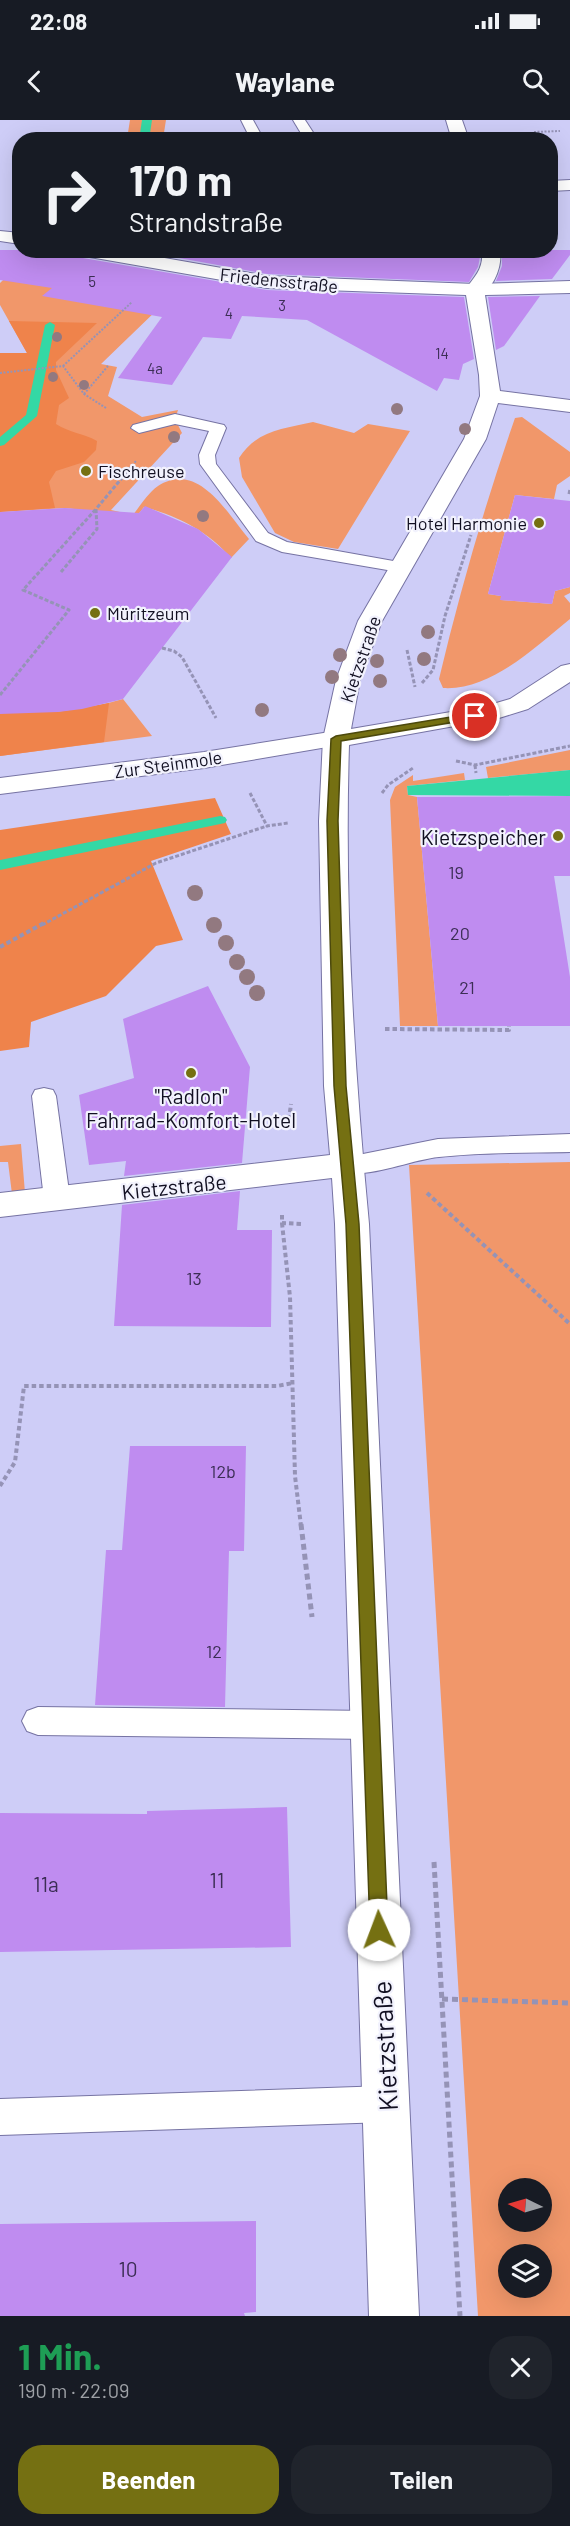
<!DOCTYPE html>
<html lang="de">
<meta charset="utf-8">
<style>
body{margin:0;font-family:Barlow,sans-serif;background:#20242c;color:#f1f3f6;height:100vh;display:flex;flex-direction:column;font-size:22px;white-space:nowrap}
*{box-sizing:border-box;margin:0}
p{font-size:20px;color:#9ea1a6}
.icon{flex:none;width:33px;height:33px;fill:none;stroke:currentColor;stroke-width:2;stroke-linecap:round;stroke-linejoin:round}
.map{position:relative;height:2196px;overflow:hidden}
.details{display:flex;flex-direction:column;background:#171b24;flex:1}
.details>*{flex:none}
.top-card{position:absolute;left:12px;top:12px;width:546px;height:126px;border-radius:24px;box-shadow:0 6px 24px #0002;background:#171b24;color:#f1f3f6;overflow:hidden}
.needle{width:39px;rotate:275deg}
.fabs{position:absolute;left:498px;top:2058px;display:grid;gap:12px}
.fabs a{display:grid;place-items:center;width:54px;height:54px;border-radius:50%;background:#171b24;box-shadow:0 6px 24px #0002;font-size:30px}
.pin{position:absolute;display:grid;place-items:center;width:51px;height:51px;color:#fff;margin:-26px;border:3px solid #fff;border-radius:50%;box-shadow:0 2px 6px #0007}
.me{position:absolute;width:66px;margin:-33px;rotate:358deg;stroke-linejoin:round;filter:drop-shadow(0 0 4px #0008)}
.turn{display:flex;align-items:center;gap:21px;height:126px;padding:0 18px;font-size:27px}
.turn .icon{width:78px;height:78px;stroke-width:2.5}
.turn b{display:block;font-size:42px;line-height:51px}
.round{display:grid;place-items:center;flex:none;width:63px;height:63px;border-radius:24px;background:#20242c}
.headline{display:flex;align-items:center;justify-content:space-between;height:102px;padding:0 18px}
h1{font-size:36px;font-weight:700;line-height:45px;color:#1e9e55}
.cta{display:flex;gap:12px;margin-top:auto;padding:12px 18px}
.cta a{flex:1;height:69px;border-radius:24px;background:#757012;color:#fff;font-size:24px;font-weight:700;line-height:69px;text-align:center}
.cta a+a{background:#20242c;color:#f1f3f6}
.status{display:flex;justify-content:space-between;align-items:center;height:42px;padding:0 30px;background:#171b24;direction:ltr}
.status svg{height:16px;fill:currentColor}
header{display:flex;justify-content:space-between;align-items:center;height:78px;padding:0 18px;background:#171b24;font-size:27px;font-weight:700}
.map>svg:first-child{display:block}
</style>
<div class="status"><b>22:08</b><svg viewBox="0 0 49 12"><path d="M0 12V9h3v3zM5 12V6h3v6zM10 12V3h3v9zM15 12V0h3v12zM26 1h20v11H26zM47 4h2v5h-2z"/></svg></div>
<header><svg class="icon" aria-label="back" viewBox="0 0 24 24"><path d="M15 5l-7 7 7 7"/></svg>Waylane<svg class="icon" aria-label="search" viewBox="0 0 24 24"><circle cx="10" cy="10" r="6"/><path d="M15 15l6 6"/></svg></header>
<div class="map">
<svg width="570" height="2196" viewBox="0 0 570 2196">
<rect width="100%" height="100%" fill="#cecdf7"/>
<g fill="#f1976a" fill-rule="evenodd">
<polygon points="130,0 166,0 163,19 127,19"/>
<path d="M 31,133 L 188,160 L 101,244 L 117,247 L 108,276 L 142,297 L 178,290 L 175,299 L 182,313 L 111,390 L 133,395 C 140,386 148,373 158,366 C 198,340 227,393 249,419 L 231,438 C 208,411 178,396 144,387 L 137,396 L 65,388 L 0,392 L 0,233 L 27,233 L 0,185 L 0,163 Z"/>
<path d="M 522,297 L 570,332 L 570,356 L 557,365 L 554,379 L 515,375 L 488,474 L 501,476 L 501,480 L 552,484 L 555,471 L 570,467 L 570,473 L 564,476 L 570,483 L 570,499 C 535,527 491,571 443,568 L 439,559 C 460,471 485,384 515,298 Z"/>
<path d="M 313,302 L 354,313 L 368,304 L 410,311 L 338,429 L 294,422 L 275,413 L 242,357 L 239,338 C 257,310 283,309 313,302 Z"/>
<path d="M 123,579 L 152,616 L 0,636 L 0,592 C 42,595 83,591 123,579 Z"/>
<polygon points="570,630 570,650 488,658 486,647"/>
<polygon points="464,653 465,660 407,666 408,675 417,677 438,906 400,906 390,680 395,667 413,655 413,661"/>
<polygon points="21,1024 25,1073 12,1074 8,1042 0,1042 0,1026"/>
<path d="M 570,1042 L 570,2196 L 478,2196 L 409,1045 ZM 508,2068 L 542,2068 L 542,2102 L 508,2102 ZM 508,2134 L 542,2134 L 542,2168 L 508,2168 Z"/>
</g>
<g fill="#ef834b">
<path d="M 9,201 L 97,203 L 56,242 L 56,250 L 69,278 L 59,285 L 56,304 C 70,313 83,313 97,321 L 96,330 L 84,342 L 56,351 L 49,362 L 55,388 L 0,392 L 0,233 L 27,233 Z"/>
<polygon points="109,583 104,622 0,636 0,592 58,592"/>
<polygon points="215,678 231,714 151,741 183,820 156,826 106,876 31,902 29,927 0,931 0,710"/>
</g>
<polygon fill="#34d8a5" points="570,650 570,676 408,675 407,666"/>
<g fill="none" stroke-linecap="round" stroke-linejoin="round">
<g fill="#34d8a5" fill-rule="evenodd">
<polygon points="142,0 152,0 149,20 139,20"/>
<polygon points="50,202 55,205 37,296 4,325 0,326 0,317 26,295 45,205"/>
<polygon points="220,696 225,697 227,700 225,703 0,750 0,740"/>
</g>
</g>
<g fill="#bf8cf0">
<polygon points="0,130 73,130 76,136 83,138 267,170 464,177 474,239 463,244 459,260 444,258 437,271 307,200 242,196 231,219 203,217 172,265 118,258 162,197 42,176 52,168 0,160"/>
<polygon points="135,130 480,130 480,137 478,147 469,162 267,154"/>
<polygon points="502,130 570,130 570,135 552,159 496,161 502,146"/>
<polygon points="540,176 504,226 496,230 488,177"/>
<polygon points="515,375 570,381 570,467 555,471 552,484 500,480 501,476 488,474"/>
<polygon points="145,386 198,409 232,437 123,579 82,589 58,592 0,594 0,392 65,388 139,393"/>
<polygon points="570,676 570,756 554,756 570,857 570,906 438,906 417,677"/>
<polygon points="208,866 250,947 242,1043 124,1056 126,1041 89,1045 79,975 134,958 123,899"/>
<polygon points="240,1071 237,1110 272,1110 271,1207 114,1206 122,1085"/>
<polygon points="130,1326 246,1326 244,1431 229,1431 225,1587 95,1585 106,1430 122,1430"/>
<polygon points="287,1687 291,1827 0,1832 0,1693 147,1694 147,1691"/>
<polygon points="256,2101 256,2192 244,2193 245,2196 0,2196 0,2104"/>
</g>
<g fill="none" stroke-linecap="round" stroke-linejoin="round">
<g stroke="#7673a3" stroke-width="2">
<g id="service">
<polygon points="241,0 253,0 264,20 251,20"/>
<polygon points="293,0 305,0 318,20 305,20"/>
<polygon points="175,294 224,305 226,308 215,335 216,344 268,413 287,422 399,442 405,443 408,447 405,451 399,452 282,432 256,421 200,344 199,335 209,311 175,304 139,313 131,308 133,305"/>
<polygon points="44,968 53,970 56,976 70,1079 66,1086 57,1088 48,1086 44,1079 32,976 35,970"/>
<path d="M 570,1014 L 570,1032 C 527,1033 482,1032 439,1037 C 409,1040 367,1060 338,1051 L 335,1045 L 338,1039 L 438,1019 Z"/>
<polygon points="38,1587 371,1591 382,1595 387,1605 382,1615 371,1619 38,1615 27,1611 22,1601 27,1591"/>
<polygon points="386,1966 399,1971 404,1984 399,1997 386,2002 0,2015 0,1979"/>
</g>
</g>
<g stroke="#7673a3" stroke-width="2">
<g id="pedestrian">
<polygon points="446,0 462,0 469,20 452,20"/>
<path d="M 482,130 L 500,130 C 503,149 490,180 468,174 L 465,170 C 475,156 484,149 482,130 Z"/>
</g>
</g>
<g stroke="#7673a3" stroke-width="2">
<g id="minor">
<polygon points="570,60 570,70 550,71 550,61"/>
<polygon points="0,111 20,113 20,124 0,121"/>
<path d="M 75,130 L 119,130 L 267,156 L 475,164 L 570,161 L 570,173 L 485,175 L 500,271 L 570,280 L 570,292 L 498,283 L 486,319 L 382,501 L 360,560 L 351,609 L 486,586 L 510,579 L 561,546 L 570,544 L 570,562 L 528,589 L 499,598 L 349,625 C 344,785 354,945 369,1104 L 419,2196 L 369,2196 L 335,1104 L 332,1058 L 0,1097 L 0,1073 L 330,1035 L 324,966 L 319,701 L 323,619 L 336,560 L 358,501 L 464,319 L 480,276 L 479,255 L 466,175 L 267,168 L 84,136 L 77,134 Z"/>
</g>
</g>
<g stroke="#7673a3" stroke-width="2">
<polygon id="tertiary" points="336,611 345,614 349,619 345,624 204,648 0,674 0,658 204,632"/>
</g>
<g stroke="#9593b6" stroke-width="2" stroke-dasharray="2 1.5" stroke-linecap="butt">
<polyline points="534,12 560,11"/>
<polyline points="63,246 132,182"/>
<polyline points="0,253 63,246 84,274 106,288"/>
<polyline points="84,274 108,246"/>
<polyline points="130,348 136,341"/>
</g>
<g stroke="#9593b6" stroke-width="3" stroke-dasharray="4 2" stroke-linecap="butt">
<polyline points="569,374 570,369"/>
<polyline points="61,452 97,409 96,389 132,346"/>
<polyline points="162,528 174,531 182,537 216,598"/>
<polyline points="407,530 415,567"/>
<polyline points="422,563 433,550 445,496 471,415"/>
<polyline points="0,575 69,490 23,470 96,389"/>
<polyline points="456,641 475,645 570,626"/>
<polyline points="475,645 476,653"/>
<polyline points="250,673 267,706 288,703"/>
<polyline points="382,673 388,665 413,648"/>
<polyline points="42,805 156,743 267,706"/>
</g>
<g stroke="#9593b6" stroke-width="4" stroke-dasharray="4.5 3" stroke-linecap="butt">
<polyline points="0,827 44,803"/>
<polyline points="385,909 509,910 509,906"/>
<polyline points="288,1007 291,984"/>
<polyline points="427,1073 570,1204"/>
<polyline points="282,1095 282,1103 302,1104"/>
<polyline points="282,1103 290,1177 295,1356 301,1406"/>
<polyline points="0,1366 15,1342 24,1266 277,1266 293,1263"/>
</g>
<g stroke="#9593b6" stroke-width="5" stroke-dasharray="6 4" stroke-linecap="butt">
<polyline points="301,1404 312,1497"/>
<polyline points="434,1742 460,2196"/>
<polyline points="442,1879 570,1883"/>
</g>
<use href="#service" fill="#fff" fill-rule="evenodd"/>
<use href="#pedestrian" fill="#fff" fill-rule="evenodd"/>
<use href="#minor" fill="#fff" fill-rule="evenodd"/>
<use href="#tertiary" fill="#fff" fill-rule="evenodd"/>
</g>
<g fill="#927980">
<circle cx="57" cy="217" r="5"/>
<circle cx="53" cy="257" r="5"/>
<circle cx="84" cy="265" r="5"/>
<circle cx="397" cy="289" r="6"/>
<circle cx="465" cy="309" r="6"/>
<circle cx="174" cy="317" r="6"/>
<circle cx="203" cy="396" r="6"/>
<circle cx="428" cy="512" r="7"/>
<circle cx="340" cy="535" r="7"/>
<circle cx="424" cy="539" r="7"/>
<circle cx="377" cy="541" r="7"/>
<circle cx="332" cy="557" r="7"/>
<circle cx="380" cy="561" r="7"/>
<circle cx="262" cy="590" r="7"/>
<circle cx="195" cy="773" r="8"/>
<circle cx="214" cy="805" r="8"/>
<circle cx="226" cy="823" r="8"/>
<circle cx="237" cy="842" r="8"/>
<circle cx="247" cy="857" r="8"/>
<circle cx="257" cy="873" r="8"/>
</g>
<polygon fill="#757012" stroke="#4c490c" stroke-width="1.5" points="475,593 479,594 479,598 341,621 338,701 346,966 359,1104 388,1810 385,1817 379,1819 372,1817 370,1810 346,1104 334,966 327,701 331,619 336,616"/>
<g fill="#757012" stroke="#f2f2fd" stroke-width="2">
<circle cx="86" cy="351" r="6"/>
<circle cx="539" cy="403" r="6"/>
<circle cx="95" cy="493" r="6"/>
<circle cx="558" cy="716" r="6"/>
<circle cx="191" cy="953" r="6"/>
</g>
<g text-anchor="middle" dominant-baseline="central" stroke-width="4.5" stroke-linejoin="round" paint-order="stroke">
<g font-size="15" fill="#3c2e55">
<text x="92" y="161">5</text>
<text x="282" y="185">3</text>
<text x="229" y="193">4</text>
<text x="442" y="233">14</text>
<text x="155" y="248">4a</text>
</g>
<g font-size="18" fill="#110f21" stroke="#f2f2fd">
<text transform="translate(279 160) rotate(6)">Friedensstraße</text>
<text transform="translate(360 539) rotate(-71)">Kietzstraße</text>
<text transform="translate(168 644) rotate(-8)">Zur Steinmole</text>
</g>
<g font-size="18" fill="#110f21" stroke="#f2f2fd" text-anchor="start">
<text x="98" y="351">Fischreuse</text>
<text x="527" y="403" text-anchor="end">Hotel Harmonie</text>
<text x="107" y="493">Müritzeum</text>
</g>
<g font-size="18" fill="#3c2e55">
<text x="456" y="752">19</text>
<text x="460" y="813">20</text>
<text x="467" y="867">21</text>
<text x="194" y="1158">13</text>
<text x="223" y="1351">12b</text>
<text x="214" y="1531">12</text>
</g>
<g font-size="21" fill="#110f21" stroke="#f2f2fd" text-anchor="end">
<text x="546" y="716">Kietzspeicher</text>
<text x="191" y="975" text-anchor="middle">"Radlon"<tspan x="191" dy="24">Fahrrad-Komfort-Hotel</tspan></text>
</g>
<g font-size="21" fill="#110f21" stroke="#f2f2fd">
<text transform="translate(174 1066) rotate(-6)">Kietzstraße</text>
</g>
<g font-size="21" fill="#3c2e55">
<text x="217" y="1759">11</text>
<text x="46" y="1763">11a</text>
<text x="128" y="2148">10</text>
</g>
<g font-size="26" fill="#110f21" stroke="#f2f2fd">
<text transform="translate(384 1926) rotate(-93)">Kietzstraße</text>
</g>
</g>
</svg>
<div class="fabs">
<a><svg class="needle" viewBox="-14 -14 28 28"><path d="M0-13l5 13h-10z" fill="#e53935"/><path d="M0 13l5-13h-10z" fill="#9ea1a6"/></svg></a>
<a><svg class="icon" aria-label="layers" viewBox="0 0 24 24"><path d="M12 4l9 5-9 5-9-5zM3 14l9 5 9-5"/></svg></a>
</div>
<div class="pin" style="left:475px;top:596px;background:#d93025"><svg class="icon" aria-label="arrive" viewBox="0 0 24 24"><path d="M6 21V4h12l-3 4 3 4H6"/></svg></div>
<svg class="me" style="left:379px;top:1810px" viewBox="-20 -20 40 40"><circle r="19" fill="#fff"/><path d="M0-13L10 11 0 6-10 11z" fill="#757012"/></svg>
<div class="top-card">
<div class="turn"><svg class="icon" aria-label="right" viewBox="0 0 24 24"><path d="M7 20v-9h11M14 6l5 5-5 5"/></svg><div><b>170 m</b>Strandstraße</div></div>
</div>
</div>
<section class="details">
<div class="headline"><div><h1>1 Min.</h1><p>190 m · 22:09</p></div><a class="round"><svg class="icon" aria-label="close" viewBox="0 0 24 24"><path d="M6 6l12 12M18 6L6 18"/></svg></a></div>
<div class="cta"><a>Beenden</a><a>Teilen</a></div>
</section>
